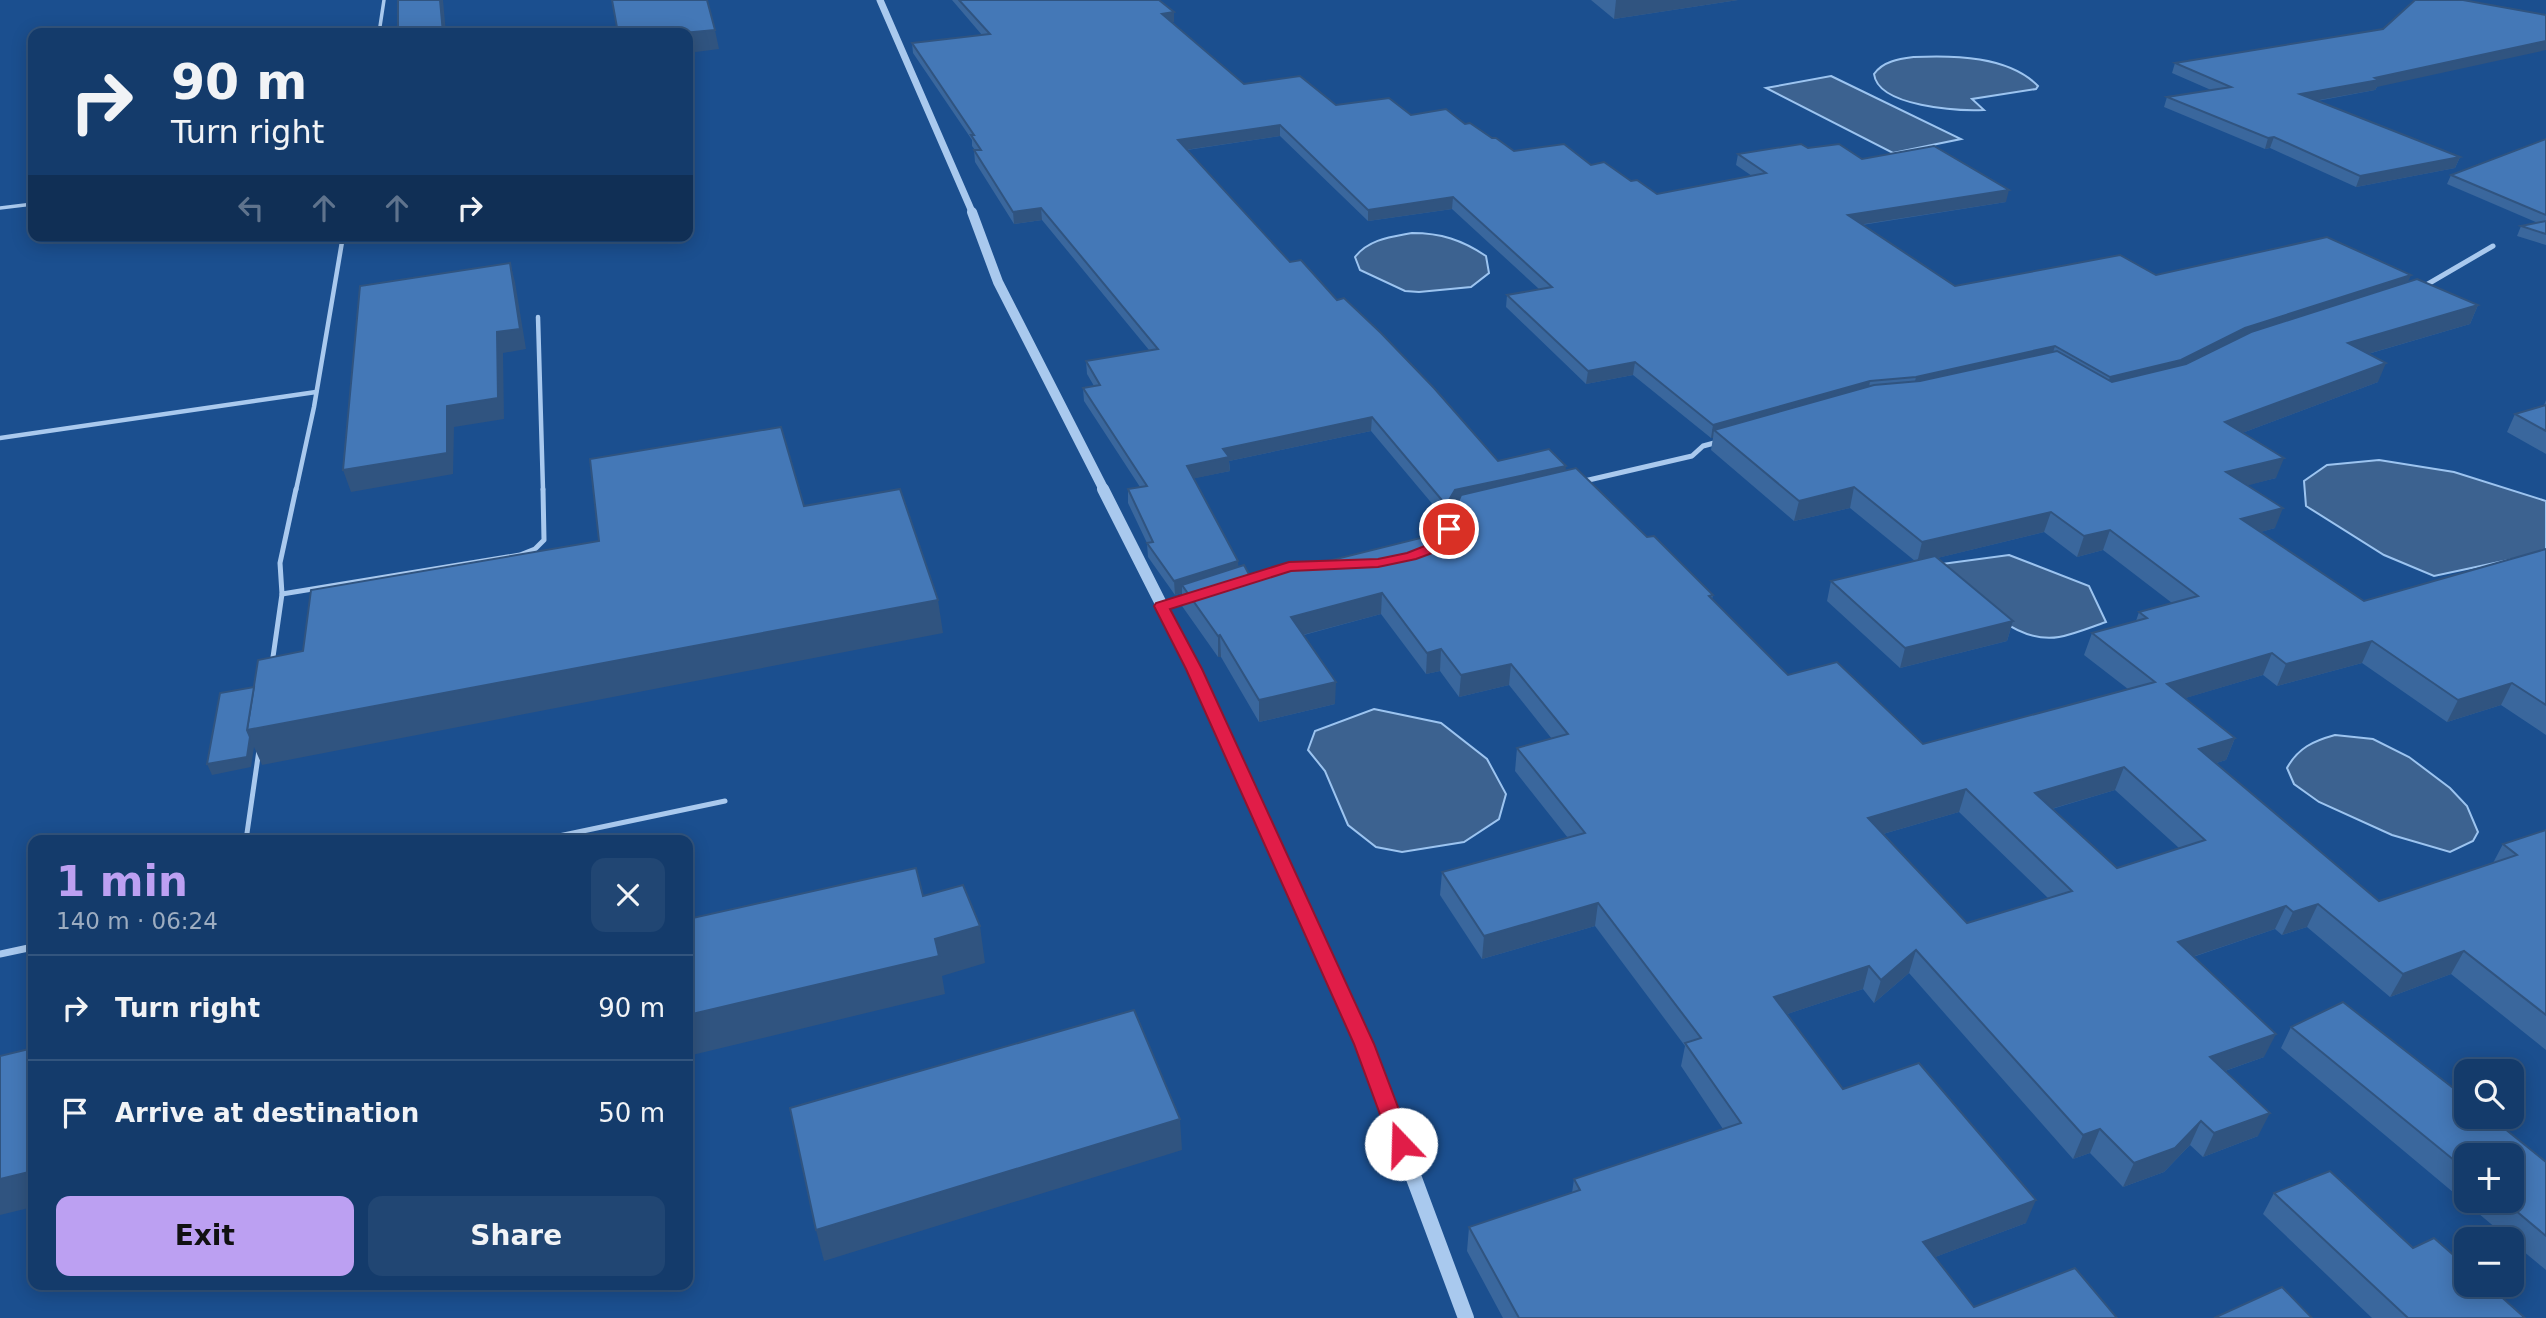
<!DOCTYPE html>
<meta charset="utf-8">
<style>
body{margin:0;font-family:"DejaVu Sans",sans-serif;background:#214673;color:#f1f3f6;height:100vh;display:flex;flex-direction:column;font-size:26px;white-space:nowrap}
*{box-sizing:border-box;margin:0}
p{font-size:23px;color:#9dadc1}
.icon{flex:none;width:38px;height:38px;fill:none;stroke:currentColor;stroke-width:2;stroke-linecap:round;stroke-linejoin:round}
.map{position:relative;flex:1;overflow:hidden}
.panel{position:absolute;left:28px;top:835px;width:665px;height:455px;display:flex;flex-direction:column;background:#143b6b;border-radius:14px;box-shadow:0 4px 18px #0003,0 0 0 2px #33557e}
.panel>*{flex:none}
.hud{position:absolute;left:28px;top:28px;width:665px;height:214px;border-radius:14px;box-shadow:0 4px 18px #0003,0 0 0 2px #33557e;background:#143b6b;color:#f1f3f6;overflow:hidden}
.tools{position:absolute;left:2454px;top:1059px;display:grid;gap:14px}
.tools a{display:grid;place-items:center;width:70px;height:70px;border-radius:14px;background:#143b6b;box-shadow:0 4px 18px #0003,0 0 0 2px #33557e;font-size:35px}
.pin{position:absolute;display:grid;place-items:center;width:60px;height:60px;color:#fff;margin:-30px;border:4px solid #fff;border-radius:50%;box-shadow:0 2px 7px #0007}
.me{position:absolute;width:77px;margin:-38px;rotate:339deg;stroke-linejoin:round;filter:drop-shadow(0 0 5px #0008)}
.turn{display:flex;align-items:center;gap:24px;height:147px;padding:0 28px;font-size:32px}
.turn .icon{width:91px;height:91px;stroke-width:2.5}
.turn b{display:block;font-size:49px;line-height:60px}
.lanes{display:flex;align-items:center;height:66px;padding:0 28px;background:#0003;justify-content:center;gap:35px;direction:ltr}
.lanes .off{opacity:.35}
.round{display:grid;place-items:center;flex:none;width:74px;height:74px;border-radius:14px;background:#214673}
.head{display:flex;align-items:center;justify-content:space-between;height:119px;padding:0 28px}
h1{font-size:42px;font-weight:700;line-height:52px;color:#bca0f2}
.action{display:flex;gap:14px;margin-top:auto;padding:14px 28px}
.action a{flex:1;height:80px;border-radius:14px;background:#bca0f2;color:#111;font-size:28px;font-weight:700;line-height:80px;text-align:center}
.action a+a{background:#214673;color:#f1f3f6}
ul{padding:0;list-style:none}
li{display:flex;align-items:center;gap:21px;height:105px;padding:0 28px;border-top:2px solid #33557e}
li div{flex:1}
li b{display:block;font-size:26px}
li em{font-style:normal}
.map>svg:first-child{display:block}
</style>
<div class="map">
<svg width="2546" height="1318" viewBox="0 0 2546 1318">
<rect width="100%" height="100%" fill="#1b4f8f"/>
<g fill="#3c6290" stroke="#9cc4f0" stroke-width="2">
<path d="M 1914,57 C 1953,55 2009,56 2038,86 L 2036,89 L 1972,99 L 1984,110 C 1959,111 1878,107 1874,74 C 1883,61 1899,59 1914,57 Z"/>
<polygon points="1831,76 1961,139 1893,153 1766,88"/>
<path d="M 1412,233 C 1441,233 1462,240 1486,256 L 1489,273 L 1471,287 L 1419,292 L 1405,291 L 1360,270 L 1355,257 C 1369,239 1391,237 1412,233 Z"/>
<polygon points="2379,460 2454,472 2546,501 2546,552 2434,576 2384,555 2306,506 2304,481 2327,465"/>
<path d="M 2009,555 L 2089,586 L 2106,622 C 2091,627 2075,634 2059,637 C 2011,645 1972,594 1942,564 Z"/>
<polygon points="1374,709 1441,723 1487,759 1506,794 1499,819 1464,842 1402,852 1376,847 1348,825 1325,771 1308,750 1315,731"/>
<path d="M 2335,735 L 2373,739 L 2409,757 L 2450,788 L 2467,806 L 2478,832 L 2473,841 L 2450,852 L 2392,835 L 2319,802 L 2294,784 L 2287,768 C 2298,748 2313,741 2335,735 Z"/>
</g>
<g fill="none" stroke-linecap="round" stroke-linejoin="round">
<g stroke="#a9c9ee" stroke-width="3.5">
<polyline points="379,33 384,0"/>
<polyline points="0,208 33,204"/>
</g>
<g stroke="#a9c9ee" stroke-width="4.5">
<polyline points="538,317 543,490"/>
<polyline points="0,438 316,392"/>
<polyline points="296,490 314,407 343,236"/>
</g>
<g stroke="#a9c9ee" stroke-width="5">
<polyline points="296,489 280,563 282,594 520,555 535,549 544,540 543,489"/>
<polyline points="272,664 282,594"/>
<polyline points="246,840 259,750"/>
<polyline points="540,840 725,801"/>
</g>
<polyline stroke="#a9c9ee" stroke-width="7" points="0,954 33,947"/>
<g stroke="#a9c9ee" stroke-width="5">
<polyline points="2421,288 2493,246"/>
<polyline points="1580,482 1692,456 1703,446 1718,442"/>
</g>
<g stroke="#a9c9ee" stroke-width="7">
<polyline points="1445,537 1455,510 1463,508"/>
<polyline points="1245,580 1289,566 1311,567"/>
<polyline points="1161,606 1190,597"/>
</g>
<polyline stroke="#a9c9ee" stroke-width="7" points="880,0 973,214"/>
<polyline stroke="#a9c9ee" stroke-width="10" points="972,212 998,282 1104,490"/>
<polyline stroke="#a9c9ee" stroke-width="12" points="1103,489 1194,669 1276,850"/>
<polyline stroke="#a9c9ee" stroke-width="16" points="1275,849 1364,1044 1466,1318"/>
</g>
<g fill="#3a679d" fill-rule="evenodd">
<path d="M 952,0 L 1159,0 L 1174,12 L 1174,22 L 1172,22 L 1244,84 L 1336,105 L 1411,115 L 1465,124 L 1514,151 L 1591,165 L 1631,181 L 1657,194 L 1752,176 L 1736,165 L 1738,154 L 1808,148 L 1862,159 L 2006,202 L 1862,225 L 1955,286 L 2156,275 L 2408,282 L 2478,305 L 2470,324 L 2368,354 L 2378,382 L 2242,433 L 2276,478 L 2247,485 L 2275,528 L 2260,532 L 2364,601 L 2546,549 L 2546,735 L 2501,705 L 2447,722 L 2362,663 L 2277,686 L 2263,675 L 2185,698 L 2235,738 L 2226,760 L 2216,763 L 2379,901 L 2493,863 L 2503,844 L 2546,830 L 2546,1050 L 2451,974 L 2390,997 L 2307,927 L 2282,935 L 2275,929 L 2193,957 L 2264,1057 L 2225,1071 L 2258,1136 L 2203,1157 L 2190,1145 L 2164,1172 L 2123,1187 L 2090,1153 L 2073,1159 L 1909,973 L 1874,1003 L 1863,989 L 1787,1014 L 1843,1089 L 2026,1223 L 1935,1257 L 1974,1307 L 2117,1318 L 1503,1318 L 1467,1251 L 1469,1227 L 1572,1193 L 1574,1179 L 1723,1129 L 1681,1066 L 1685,1046 L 1595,926 L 1482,959 L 1440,895 L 1442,872 L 1568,838 L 1515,771 L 1517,748 L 1552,739 L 1509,685 L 1459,697 L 1440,671 L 1426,674 L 1381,614 L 1304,635 L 1335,704 L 1259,722 L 1221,657 L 1218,657 L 1182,606 L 1182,593 L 1175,595 L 1148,557 L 1147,543 L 1128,503 L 1128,489 L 1140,487 L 1084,401 L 1083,388 L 1094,386 L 1087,374 L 1086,361 L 1149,350 L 1042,220 L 1014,224 L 975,162 L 974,150 L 975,150 L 972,146 L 972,140 L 913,53 L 912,43 L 982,35 ZM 1280,136 L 1368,221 L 1452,209 L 1539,289 L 1507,295 L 1506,307 L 1586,384 L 1633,375 L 1711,438 L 1713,438 L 1711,450 L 1794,521 L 1850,508 L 1915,561 L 1831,581 L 1827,601 L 1900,668 L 2007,641 L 2013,621 L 1937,558 L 2044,532 L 2077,557 L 2103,550 L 2172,603 L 2139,612 L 2136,621 L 2092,633 L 2084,655 L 2128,689 L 1923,744 L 1788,675 L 1712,599 L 1713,595 L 1647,537 L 1566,470 L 1498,461 L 1337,300 L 1290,262 L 1187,150 ZM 1371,431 L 1445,519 L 1454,504 L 1457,503 L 1455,509 L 1454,530 L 1252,580 L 1238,567 L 1238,561 L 1194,478 L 1230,471 L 1229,461 ZM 2115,790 L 2179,848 L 2117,868 L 2052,809 ZM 1959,812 L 2048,898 L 1967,923 L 1883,834 Z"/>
<polygon points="1591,0 1738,0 1614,19"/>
<polygon points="2175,63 2377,87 2375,90 2317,101 2460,157 2455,168 2356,187 2270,148 2265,149 2164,107 2167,97 2211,90 2172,73"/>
<polygon points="2546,139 2546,245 2517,236 2521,226 2538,223 2447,184 2451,175"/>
<polygon points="2546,400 2546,454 2507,432 2515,414 2544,405"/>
<path d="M 2291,1027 L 2546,1162 L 2546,1270 L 2511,1241 L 2511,1239 L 2509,1239 L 2281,1048 ZM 2466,1155 L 2511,1200 L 2466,1200 Z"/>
<polygon points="2274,1193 2413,1248 2525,1318 2372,1318 2263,1214"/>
</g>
<g fill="#305480">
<polygon points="440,0 443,0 446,33 443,33"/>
<polygon points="1616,0 1738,0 1614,19"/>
<polygon points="1174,12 1174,22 1162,24 1162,14"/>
<polygon points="715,30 719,49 688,53 688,33 683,33"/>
<polygon points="2546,41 2546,50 2377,87 2375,90 2297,104 2300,94"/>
<polygon points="1280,125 1280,136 1178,151 1178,140"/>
<polygon points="2274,137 2270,148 2265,149 2268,138"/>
<polygon points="2460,157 2455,168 2356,187 2360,176"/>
<polygon points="2009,190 2006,202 1845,227 1848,215"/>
<polygon points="1453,197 1452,209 1368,221 1368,210"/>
<polygon points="1041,208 1042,220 1014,224 1013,212"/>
<polygon points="510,263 515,282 526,349 503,353 504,419 454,427 453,474 351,492 343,470 447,406 497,332"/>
<polygon points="2411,275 2406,287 2176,373 2106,390 2110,377 2245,328"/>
<polygon points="2478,305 2470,324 2340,362 2348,343"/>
<polygon points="2055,346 2051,359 1913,390 1916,377"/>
<polygon points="1635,362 1633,375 1586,384 1588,371"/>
<polygon points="2386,363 2378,382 2218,442 2225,422"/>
<polygon points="1870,381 1868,394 1714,430 1713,438 1711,438 1713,425"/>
<polygon points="1372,417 1371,431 1229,461 1230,471 1187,480 1187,466 1223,449"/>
<polygon points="2284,458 2276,478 2219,493 2226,472"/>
<polygon points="1566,466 1565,479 1454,504 1445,519 1446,505 1455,490"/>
<polygon points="1854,487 1850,508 1794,521 1799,501"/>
<polygon points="2283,508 2275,528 2233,540 2241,519"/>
<polygon points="2051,512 2044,532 1917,563 1922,542"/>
<polygon points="2110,530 2103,550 2077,557 2084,536"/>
<polygon points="1238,561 1239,575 1182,585 1182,593 1175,595 1174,581"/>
<polygon points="1382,593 1381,614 1291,638 1291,617"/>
<polygon points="938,600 943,633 262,765 254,747 251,767 212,775 207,764 247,730"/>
<polygon points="2013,621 2007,641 1900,668 1905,648"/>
<polygon points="1220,635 1221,657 1218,657 1218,636"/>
<polygon points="2372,641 2362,663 2277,686 2286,664"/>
<polygon points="1441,649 1440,671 1426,674 1427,653"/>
<polygon points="2272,653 2263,675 2159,706 2167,684"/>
<polygon points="1511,664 1509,685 1459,697 1461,675"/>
<polygon points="1336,682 1335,704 1259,722 1259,700"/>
<polygon points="2512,683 2501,705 2447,722 2458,700"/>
<polygon points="2235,738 2226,760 2190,771 2199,749"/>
<polygon points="2124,767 2115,790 2027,816 2035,793"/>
<polygon points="1966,789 1959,812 1862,840 1868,818"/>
<polygon points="1598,903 1595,926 1482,959 1484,936"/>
<polygon points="2318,904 2307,927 2282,935 2293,912"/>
<polygon points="2286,906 2275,929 2168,965 2178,942"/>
<polygon points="980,926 985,963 942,976 945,994 688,1056 688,1015 935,939"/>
<polygon points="1916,950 1909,973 1874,1003 1881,980"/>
<polygon points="2464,951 2451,974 2390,997 2403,974"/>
<polygon points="1869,966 1863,989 1769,1020 1774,997"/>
<polygon points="2276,1034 2264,1057 2199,1080 2210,1057"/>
<polygon points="2270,1113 2258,1136 2203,1157 2214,1133"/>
<polygon points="1180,1119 1182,1150 824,1261 816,1230"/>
<polygon points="2201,1121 2190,1145 2164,1172 2123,1187 2134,1163"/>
<polygon points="2100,1129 2090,1153 2073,1159 2083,1135"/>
<polygon points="33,1154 33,1207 0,1215 0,1179"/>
<polygon points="2036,1200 2026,1223 1914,1265 1923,1242"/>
</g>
<g fill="#4478b7" stroke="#305480" stroke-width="2" fill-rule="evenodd">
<polygon points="398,0 440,0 443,33 398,33"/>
<polygon points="612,0 707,0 715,30 683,33 618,33"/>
<polygon points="959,0 1159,0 1174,12 1162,14 1244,84 1300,76 1336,105 1389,98 1411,115 1446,109 1465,124 1470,123 1492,138 1496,138 1514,151 1564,144 1591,165 1604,162 1631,181 1637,180 1657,194 1766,173 1738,154 1801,144 1808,148 1839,144 1862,159 1934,146 2009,190 1848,215 1955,286 2120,255 2156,275 2327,237 2411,275 2245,328 2181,360 2110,377 2055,346 1916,377 1870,381 1713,425 1635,362 1588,371 1507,295 1552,287 1453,197 1368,210 1280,125 1178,140 1290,262 1301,260 1337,300 1344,298 1381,333 1434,388 1498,461 1549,449 1566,466 1455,490 1446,505 1372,417 1223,449 1229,457 1187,466 1238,561 1174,581 1147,543 1153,542 1128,489 1147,486 1083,388 1100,385 1086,361 1158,349 1041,208 1013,212 974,150 981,150 971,135 974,135 912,43 990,34"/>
<polygon points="2415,0 2463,0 2546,15 2546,41 2375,78 2379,80 2300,94 2460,157 2360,176 2274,137 2268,138 2167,97 2231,87 2175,63 2383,29"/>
<polygon points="2546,139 2546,215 2451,175"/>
<polygon points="2546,221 2546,234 2521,226"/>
<polygon points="510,263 520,329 497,332 498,398 447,406 447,453 343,470 360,286"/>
<path d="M 2417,279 L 2478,305 L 2348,343 L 2386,363 L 2225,422 L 2284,458 L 2226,472 L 2283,508 L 2241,519 L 2364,601 L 2546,549 L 2546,705 L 2512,683 L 2458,700 L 2372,641 L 2286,664 L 2272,653 L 2167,684 L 2235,738 L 2199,749 L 2379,901 L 2517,855 L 2503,844 L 2546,830 L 2546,1015 L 2464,951 L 2403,974 L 2318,904 L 2293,912 L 2286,906 L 2178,942 L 2276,1034 L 2210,1057 L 2270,1113 L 2214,1133 L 2201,1121 L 2175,1148 L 2134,1163 L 2100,1129 L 2083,1135 L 1916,950 L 1881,980 L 1869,966 L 1774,997 L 1843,1089 L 1919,1063 L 2036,1200 L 1923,1242 L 1974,1307 L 2075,1268 L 2117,1318 L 1519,1318 L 1469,1227 L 1580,1190 L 1574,1179 L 1741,1123 L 1685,1043 L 1701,1038 L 1598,903 L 1484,936 L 1442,872 L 1585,833 L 1517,748 L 1568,734 L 1511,664 L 1461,675 L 1441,649 L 1427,653 L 1382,593 L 1291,617 L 1336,682 L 1259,700 L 1220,635 L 1218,636 L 1182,585 L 1244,565 L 1252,580 L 1469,526 L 1455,509 L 1461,495 L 1576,468 L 1647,537 L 1654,536 L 1713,595 L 1709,596 L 1788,675 L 1837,662 L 1923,744 L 2155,682 L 2092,633 L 2147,618 L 2139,612 L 2198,596 L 2110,530 L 2084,536 L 2051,512 L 1922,542 L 1854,487 L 1799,501 L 1714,430 L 1874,385 L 1920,381 L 2057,351 L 2112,382 L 2186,364 L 2251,332 ZM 2124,767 L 2205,840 L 2117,868 L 2035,793 ZM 1966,789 L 2072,891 L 1967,923 L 1868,818 Z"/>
<polygon points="2546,405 2546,431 2515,414"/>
<polygon points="781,427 804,506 900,489 938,600 247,730 258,660 303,651 311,590 599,541 590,459"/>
<polygon points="1935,556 2013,621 1905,648 1831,581"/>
<polygon points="254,687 247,730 250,737 247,757 207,764 220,693"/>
<polygon points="916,868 923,896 963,885 980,926 935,939 939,956 688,1015 688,919"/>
<polygon points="2343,1002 2466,1098 2466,1116 2489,1116 2546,1162 2546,1236 2503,1200 2511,1200 2511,1155 2466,1155 2466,1170 2291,1027"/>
<polygon points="1134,1010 1180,1119 816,1230 790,1108"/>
<polygon points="33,1048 33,1154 29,1172 0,1179 0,1056"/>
<polygon points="2330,1171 2413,1248 2434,1238 2466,1266 2466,1284 2487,1284 2525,1318 2408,1318 2274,1193"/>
<polygon points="2282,1287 2312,1318 2214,1318"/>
</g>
<polygon fill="#e11d48" stroke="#92132f" stroke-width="2" points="1449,525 1456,529 1446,548 1416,559 1378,567 1291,571 1170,609 1202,669 1374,1044 1412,1144 1409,1150 1401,1153 1394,1150 1391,1144 1354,1044 1186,669 1154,606 1156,603 1289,562 1378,559 1407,553 1435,542 1444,526"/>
</svg>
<div class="tools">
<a><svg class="icon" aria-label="search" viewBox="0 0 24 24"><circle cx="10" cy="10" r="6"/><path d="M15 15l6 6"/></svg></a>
<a>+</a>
<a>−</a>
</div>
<div class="pin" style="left:1449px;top:529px;background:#d93025"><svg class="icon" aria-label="arrive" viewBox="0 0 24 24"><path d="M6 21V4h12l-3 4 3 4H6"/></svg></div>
<svg class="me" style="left:1401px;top:1144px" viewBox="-20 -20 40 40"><circle r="19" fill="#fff"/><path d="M0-13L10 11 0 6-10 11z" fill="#e11d48"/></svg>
<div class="hud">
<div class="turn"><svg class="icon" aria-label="right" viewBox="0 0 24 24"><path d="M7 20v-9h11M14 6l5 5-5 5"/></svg><div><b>90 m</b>Turn right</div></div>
<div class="lanes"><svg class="icon off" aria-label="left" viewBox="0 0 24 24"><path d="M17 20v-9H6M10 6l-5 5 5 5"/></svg><svg class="icon off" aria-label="ahead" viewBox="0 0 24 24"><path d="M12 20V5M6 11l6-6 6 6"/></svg><svg class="icon off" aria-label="ahead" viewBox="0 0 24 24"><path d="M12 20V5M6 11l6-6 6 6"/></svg><svg class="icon" aria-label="right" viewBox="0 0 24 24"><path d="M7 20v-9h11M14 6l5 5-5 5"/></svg></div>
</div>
<section class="panel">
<div class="head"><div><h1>1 min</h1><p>140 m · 06:24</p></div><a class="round"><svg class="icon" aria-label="close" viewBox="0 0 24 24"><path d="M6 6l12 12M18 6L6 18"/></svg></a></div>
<ul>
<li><svg class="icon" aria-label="right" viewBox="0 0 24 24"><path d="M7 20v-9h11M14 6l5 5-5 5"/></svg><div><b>Turn right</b></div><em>90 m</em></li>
<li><svg class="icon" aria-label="arrive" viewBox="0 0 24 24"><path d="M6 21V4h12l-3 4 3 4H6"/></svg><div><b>Arrive at destination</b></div><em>50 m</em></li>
</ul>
<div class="action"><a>Exit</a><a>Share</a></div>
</section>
</div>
